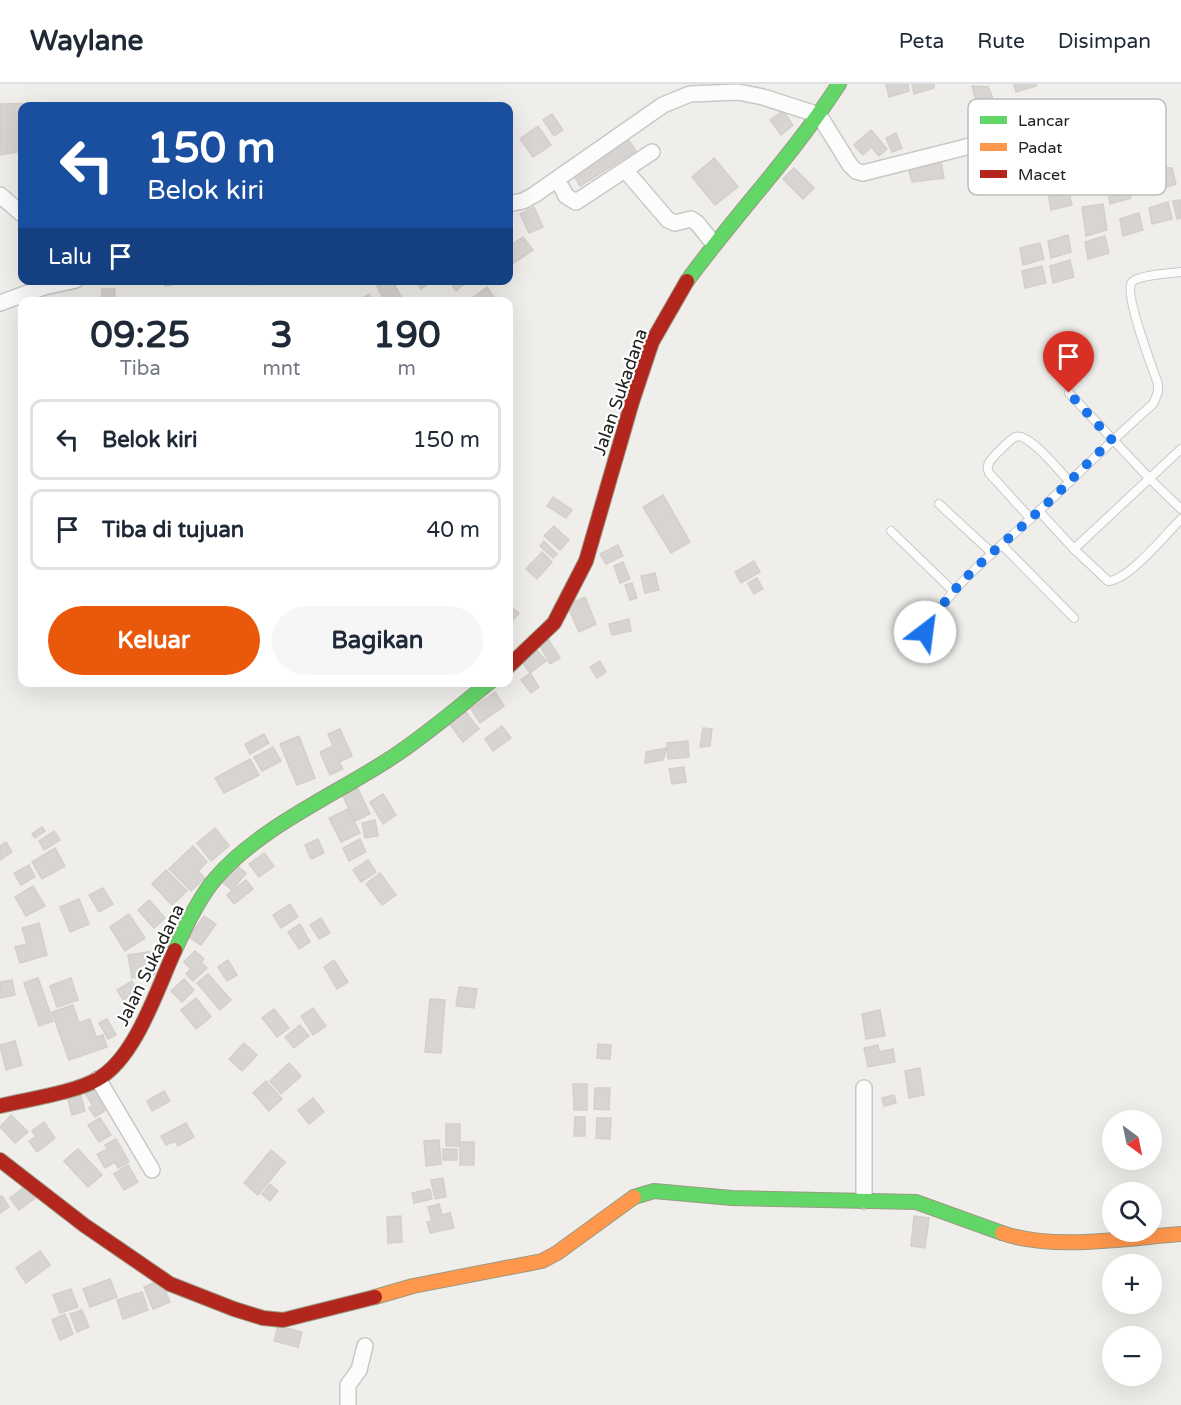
<!DOCTYPE html>
<html lang="id">
<meta charset="utf-8">
<style>
body{margin:0;font-family:"Varela Round",sans-serif;background:#f6f6f7;color:#1f2937;height:100vh;display:flex;flex-direction:column;font-size:22px;white-space:nowrap}
*{box-sizing:border-box;margin:0}
p{font-size:20px;color:#747a83}
.icon{flex:none;width:33px;height:33px;fill:none;stroke:currentColor;stroke-width:2;stroke-linecap:round;stroke-linejoin:round}
.map{position:relative;flex:1;overflow:hidden}
.panel{position:absolute;left:18px;top:213px;width:495px;height:390px;display:flex;flex-direction:column;background:#fff;border-radius:12px;box-shadow:0 6px 24px #0002}
.panel>*{flex:none}
.guide{position:absolute;left:18px;top:18px;width:495px;height:183px;border-radius:12px;box-shadow:0 6px 24px #0002;background:#1a4fa0;color:#fff;overflow:hidden}
.needle{width:39px;rotate:147deg}
.fabs{position:absolute;left:1102px;top:1026px;display:grid;gap:12px}
.fabs a{display:grid;place-items:center;width:60px;height:60px;border-radius:50%;background:#fff;box-shadow:0 6px 24px #0002;font-size:30px}
.pin{position:absolute;display:grid;place-items:center;width:51px;height:51px;color:#fff;margin:-62px -26px;border-radius:50% 50% 50% 0;rotate:-45deg;box-shadow:0 0 6px #0007}
.pin .icon{rotate:45deg}
.me{position:absolute;width:66px;margin:-33px;rotate:30deg;stroke-linejoin:round;filter:drop-shadow(0 0 4px #0008)}
.turn{display:flex;align-items:center;gap:21px;height:126px;padding:0 30px;font-size:27px}
.turn .icon{width:78px;height:78px;stroke-width:2.5}
.turn b{display:block;font-size:42px;line-height:51px}
.then{display:flex;align-items:center;height:57px;padding:0 30px;background:#0003;gap:12px;font-size:22px}
.eta{display:flex;justify-content:space-evenly;align-items:center;height:102px;text-align:center}
.eta b{font-size:36px;font-weight:700;line-height:42px}
.cta{display:flex;gap:12px;margin-top:auto;padding:12px 30px}
.cta a{flex:1;height:69px;border-radius:36px;background:#ea580c;color:#fff;font-size:24px;font-weight:700;line-height:69px;text-align:center}
.cta a+a{background:#f6f6f7;color:#1f2937}
ul{padding:0;list-style:none}
li{display:flex;align-items:center;gap:18px;height:81px;margin:0 12px 9px;padding:0 18px;border:3px solid #e0e1e3;border-radius:12px}
li div{flex:1}
li b{display:block;font-size:22px}
li em{font-style:normal}
header{display:flex;align-items:center;gap:36px;box-sizing:border-box;height:84px;padding:0 30px;background:#fff;border-bottom:2px solid #e0e1e3}
header strong{font-size:28px}
nav{display:flex;gap:33px;margin-inline-start:auto;font-size:21px}
.map>svg:first-child{display:block}
</style>
<header>
<strong>Waylane</strong>
<nav><a>Peta</a><a>Rute</a><a>Disimpan</a></nav>
</header>
<div class="map">
<svg width="1181" height="1321" viewBox="0 0 1181 1321">
<rect width="100%" height="100%" fill="#f0eeeb"/>
<g fill="#d7d4d2" stroke="#d3d0cc" stroke-width="1.5">
<polygon points="886,0 908,0 909,7 889,13"/>
<polygon points="912,0 934,0 934,4 914,10"/>
<polygon points="1014,0 1036,0 1036,2 1016,8"/>
<polygon points="972,2 988,3 1003,38 983,44"/>
<polygon points="42,19 42,22 22,22 22,63 17,68 0,71 0,20"/>
<polygon points="783,27 793,41 781,51 770,36"/>
<polygon points="552,30 563,46 554,52 543,36"/>
<polygon points="538,42 551,61 533,73 520,55"/>
<polygon points="871,46 887,65 879,72 871,63 863,71 854,61"/>
<polygon points="896,49 902,64 892,68 886,54"/>
<polygon points="628,55 636,67 580,102 574,92"/>
<polygon points="714,74 738,103 715,121 692,93"/>
<polygon points="941,77 944,94 912,98 908,83"/>
<polygon points="1142,82 1172,84 1176,100 1149,109"/>
<polygon points="794,84 814,104 803,115 783,95"/>
<polygon points="1127,98 1131,114 1110,120 1107,103"/>
<polygon points="1068,104 1072,121 1051,126 1048,109"/>
<polygon points="1181,116 1181,134 1177,135 1173,117"/>
<polygon points="1168,118 1172,135 1152,140 1149,124"/>
<polygon points="1103,120 1107,146 1086,152 1082,123"/>
<polygon points="534,123 543,143 529,149 520,130"/>
<polygon points="1139,129 1143,146 1123,152 1120,135"/>
<polygon points="1068,151 1071,168 1051,174 1048,157"/>
<polygon points="1105,152 1109,169 1088,175 1085,158"/>
<polygon points="523,153 533,166 508,183 508,163"/>
<polygon points="1040,159 1044,175 1023,181 1020,164"/>
<polygon points="1070,176 1074,193 1053,199 1050,182"/>
<polygon points="1042,182 1046,199 1025,204 1022,187"/>
<polygon points="165,196 186,196 186,198 165,202"/>
<polygon points="252,196 280,196 280,198 252,201"/>
<polygon points="388,196 392,196 401,213 391,218 385,218 377,202"/>
<polygon points="415,196 432,196 432,197 421,205"/>
<polygon points="448,196 469,196 456,207"/>
<polygon points="487,203 494,213 488,218 472,218 471,215"/>
<polygon points="102,205 115,205 114,218 101,218"/>
<polygon points="369,210 373,218 356,218"/>
<polygon points="663,411 690,458 671,469 643,423"/>
<polygon points="553,413 572,426 566,434 547,422"/>
<polygon points="554,442 569,456 560,466 544,452"/>
<polygon points="544,457 557,470 553,474 540,462"/>
<polygon points="618,461 623,472 606,480 600,470"/>
<polygon points="542,468 552,478 537,495 526,485"/>
<polygon points="754,477 760,488 741,499 735,488"/>
<polygon points="623,478 630,495 620,499 614,482"/>
<polygon points="655,489 659,506 645,509 641,492"/>
<polygon points="757,494 763,505 754,510 748,499"/>
<polygon points="632,499 637,514 630,516 625,501"/>
<polygon points="585,513 596,540 579,548 567,521"/>
<polygon points="508,520 519,529 510,539 508,538"/>
<polygon points="629,535 631,547 612,551 609,540"/>
<polygon points="548,555 560,574 550,580 539,560"/>
<polygon points="537,566 546,577 530,589 522,578"/>
<polygon points="600,577 606,588 597,594 590,583"/>
<polygon points="530,589 539,603 531,609 521,596"/>
<polygon points="495,608 504,622 480,639 471,625"/>
<polygon points="465,627 479,645 463,658 449,639"/>
<polygon points="502,642 511,654 493,667 485,655"/>
<polygon points="703,644 712,645 710,662 700,663"/>
<polygon points="340,645 352,672 339,678 343,685 330,691 320,668 333,662 328,650"/>
<polygon points="264,650 269,659 250,670 245,660"/>
<polygon points="299,652 315,694 297,701 280,660"/>
<polygon points="688,657 689,673 668,675 667,659"/>
<polygon points="273,663 281,677 262,687 254,673"/>
<polygon points="667,664 663,676 645,679 646,668"/>
<polygon points="250,675 259,691 224,709 215,694"/>
<polygon points="684,683 686,698 672,700 669,685"/>
<polygon points="355,699 370,730 355,737 340,706"/>
<polygon points="383,710 396,731 383,740 370,718"/>
<polygon points="348,725 360,749 341,758 329,734"/>
<polygon points="375,736 378,752 365,754 362,739"/>
<polygon points="42,743 45,747 35,754 32,750"/>
<polygon points="215,744 229,762 211,777 197,759"/>
<polygon points="54,747 60,756 44,766 39,757"/>
<polygon points="318,755 324,769 311,775 305,761"/>
<polygon points="360,755 366,768 349,777 343,764"/>
<polygon points="6,758 12,768 0,776 0,762"/>
<polygon points="193,762 207,778 198,787 205,794 191,807 169,785"/>
<polygon points="55,764 65,782 42,795 32,778"/>
<polygon points="264,769 274,782 259,793 249,780"/>
<polygon points="368,776 376,788 361,798 353,786"/>
<polygon points="235,780 246,789 232,806 221,797"/>
<polygon points="29,781 35,793 21,801 14,789"/>
<polygon points="166,786 187,807 172,821 152,800"/>
<polygon points="380,789 396,811 382,821 366,800"/>
<polygon points="246,796 253,805 234,820 227,811"/>
<polygon points="33,802 45,822 26,832 15,813"/>
<polygon points="103,804 113,820 99,828 89,811"/>
<polygon points="79,815 89,840 70,848 60,823"/>
<polygon points="149,816 165,834 154,844 138,826"/>
<polygon points="290,820 298,833 281,844 273,831"/>
<polygon points="129,830 145,854 125,867 110,843"/>
<polygon points="204,832 216,840 201,861 189,853"/>
<polygon points="321,834 330,849 319,855 310,841"/>
<polygon points="39,839 47,871 20,879 15,863 27,860 22,844"/>
<polygon points="300,840 310,858 299,865 288,848"/>
<polygon points="152,867 156,890 132,894 128,871"/>
<polygon points="195,867 204,875 201,878 207,884 193,897 186,890 191,885 184,878"/>
<polygon points="228,876 237,891 227,897 218,883"/>
<polygon points="334,876 348,898 337,905 324,883"/>
<polygon points="208,890 231,916 220,926 197,899"/>
<polygon points="38,894 53,937 39,942 24,899"/>
<polygon points="71,894 78,916 57,923 50,902"/>
<polygon points="184,895 194,906 182,918 171,907"/>
<polygon points="12,896 15,911 0,914 0,898"/>
<polygon points="132,897 138,908 123,916 117,906"/>
<polygon points="459,903 477,905 474,924 456,922"/>
<polygon points="196,914 211,933 196,945 181,926"/>
<polygon points="430,915 445,916 441,969 425,968"/>
<polygon points="73,921 79,939 90,935 96,953 103,951 107,963 69,976 52,928"/>
<polygon points="313,924 326,942 313,951 301,932"/>
<polygon points="274,925 289,944 277,953 262,934"/>
<polygon points="880,926 885,952 866,955 862,930"/>
<polygon points="107,935 116,951 108,955 99,939"/>
<polygon points="300,941 309,952 294,964 285,953"/>
<polygon points="15,957 22,981 6,986 0,961"/>
<polygon points="244,959 257,971 242,987 229,975"/>
<polygon points="598,960 611,961 610,975 597,974"/>
<polygon points="878,961 879,968 893,965 895,978 868,983 864,964"/>
<polygon points="289,979 301,992 281,1010 270,997"/>
<polygon points="920,984 924,1011 909,1014 905,987"/>
<polygon points="266,997 282,1015 269,1027 253,1009"/>
<polygon points="573,1000 587,1000 587,1026 574,1026"/>
<polygon points="94,1001 109,1024 95,1033 89,1024 93,1022 84,1007"/>
<polygon points="595,1004 610,1004 609,1026 594,1025"/>
<polygon points="164,1007 170,1017 152,1027 147,1017"/>
<polygon points="894,1011 896,1019 884,1022 882,1014"/>
<polygon points="81,1012 85,1027 72,1031 68,1016"/>
<polygon points="313,1014 324,1028 309,1040 298,1026"/>
<polygon points="11,1031 28,1048 15,1059 0,1043"/>
<polygon points="575,1033 585,1033 585,1052 574,1052"/>
<polygon points="100,1034 111,1051 99,1058 88,1041"/>
<polygon points="597,1034 611,1034 610,1055 596,1054"/>
<polygon points="44,1038 55,1054 37,1068 29,1057 36,1052 32,1047"/>
<polygon points="186,1039 194,1053 178,1062 175,1057 166,1061 161,1052"/>
<rect x="446" y="1040" width="14" height="22"/>
<polygon points="116,1055 129,1078 118,1084 115,1078 105,1084 97,1070 108,1065 105,1061"/>
<polygon points="439,1056 441,1080 426,1082 424,1057"/>
<rect x="460" y="1058" width="14" height="23"/>
<polygon points="78,1065 102,1091 88,1103 64,1077"/>
<rect x="443" y="1065" width="14" height="11"/>
<polygon points="271,1066 285,1078 258,1111 244,1099"/>
<polygon points="128,1081 138,1098 124,1106 114,1090"/>
<polygon points="443,1094 446,1113 435,1115 431,1096"/>
<polygon points="270,1100 278,1107 270,1117 262,1110"/>
<polygon points="26,1102 35,1114 19,1126 10,1114"/>
<polygon points="430,1105 432,1115 414,1119 412,1109"/>
<polygon points="2,1112 9,1123 0,1129 0,1113"/>
<polygon points="439,1120 442,1131 450,1129 454,1144 430,1149 427,1138 432,1137 428,1123"/>
<polygon points="401,1132 402,1158 388,1159 387,1133"/>
<polygon points="914,1132 929,1134 925,1164 911,1162"/>
<polygon points="40,1167 50,1181 26,1199 16,1184"/>
<polygon points="110,1195 117,1213 90,1223 83,1205"/>
<polygon points="161,1196 170,1218 153,1225 144,1203"/>
<polygon points="71,1205 78,1223 60,1229 53,1211"/>
<polygon points="142,1208 148,1226 123,1235 117,1216"/>
<polygon points="82,1226 89,1243 77,1248 70,1230"/>
<polygon points="65,1230 73,1250 60,1256 52,1236"/>
<polygon points="278,1242 302,1248 298,1263 274,1257"/>
</g>
<g fill="none" stroke-linecap="round" stroke-linejoin="round">
<g stroke="#c9c8c7" stroke-width="10">
<g id="lane">
<polyline points="1069,309 1149,394 1181,425"/>
<polyline points="939,420 992,469"/>
<path d="M 1039,427 L 1074,465 L 1108,497 C 1128,497 1166,450 1181,435"/>
<path d="M 1030,434 L 989,389 C 985,380 991,376 997,369 C 1003,364 1009,356 1015,353 C 1028,347 1059,387 1069,397"/>
<polyline points="891,447 953,507"/>
<polyline points="1002,461 1074,534"/>
<polyline points="1074,465 1181,365"/>
<path d="M 925,548 C 954,496 998,466 1040,426 C 1078,390 1114,354 1153,320 L 1158,308 L 1158,300 C 1153,285 1123,208 1132,198 C 1138,191 1171,189 1181,188"/>
</g>
</g>
<g stroke="#c9c8c7" stroke-width="18">
<g id="street">
<polyline points="626,87 668,136 675,139 691,135 697,139 714,160"/>
<polyline points="562,104 566,112 576,118 652,68"/>
<polyline points="0,111 22,130"/>
<polyline points="508,120 523,117 534,111 663,21 690,10 738,8 763,13 819,31 850,81 856,87 863,89 982,59"/>
<polyline points="0,219 44,203 76,196"/>
<polyline points="98,995 152,1086"/>
<polyline points="864,1117 864,1004"/>
<polyline points="348,1321 348,1301 359,1286 365,1262"/>
</g>
</g>
<g stroke="#999a82" stroke-width="16">
<g id="fast">
<path d="M 687,197 C 736,130 794,70 839,0"/>
<path d="M 175,866 C 185,843 199,814 215,795 C 257,745 334,711 388,676 C 424,653 457,624 490,598"/>
<polyline points="634,1113 654,1107 732,1114 916,1118 1002,1149"/>
</g>
</g>
<g stroke="#999a82" stroke-width="16">
<g id="slow">
<path d="M 1002,1149 C 1054,1167 1126,1154 1181,1150"/>
<polyline points="375,1213 413,1202 542,1177 557,1169 634,1113"/>
</g>
</g>
<g stroke="#999a82" stroke-width="16">
<g id="jam">
<polyline points="508,583 554,539 586,477 632,318 652,258 687,197"/>
<path d="M 0,1022 C 28,1015 74,1009 98,995 C 136,973 157,905 175,866"/>
<polyline points="0,1076 84,1141 170,1200 234,1225 263,1234 283,1236 375,1213"/>
</g>
</g>
<use href="#lane" stroke="#fdfcfc" stroke-width="8"/>
<use href="#street" stroke="#fdfcfc" stroke-width="15"/>
<use href="#fast" stroke="#63d668" stroke-width="14"/>
<use href="#slow" stroke="#ff974d" stroke-width="14"/>
<use href="#jam" stroke="#b3261e" stroke-width="14"/>
</g>
<g fill="none" stroke-linecap="round" stroke-linejoin="round">
<path stroke="#1a73e8" stroke-width="10" stroke-dasharray="0 18" d="M 925,548 C 953,497 997,466 1039,427 C 1064,404 1087,379 1112,356 L 1069,309"/>
</g>
<g text-anchor="middle" dominant-baseline="central" stroke-width="4.5" stroke-linejoin="round" paint-order="stroke">
<g font-size="18" fill="#222" stroke="#fff">
<text transform="translate(620 308) rotate(-71)">Jalan Sukadana</text>
<text transform="translate(150 881) rotate(-64)">Jalan Sukadana</text>
</g>
</g>
<rect x="968" y="15" width="198" height="96" rx="9" fill="#fff" stroke="#bdbdbd" stroke-width="1.5"/>
<rect x="980" y="32" width="27" height="8" fill="#63d668"/>
<rect x="980" y="59" width="27" height="8" fill="#ff974d"/>
<rect x="980" y="86" width="27" height="8" fill="#b3261e"/>
<g font-size="16" fill="#222">
<text x="1018" y="42">Lancar</text>
<text x="1018" y="69">Padat</text>
<text x="1018" y="96">Macet</text>
</g>
</svg>
<div class="fabs">
<a><svg class="needle" viewBox="-14 -14 28 28"><path d="M0-13l5 13h-10z" fill="#e53935"/><path d="M0 13l5-13h-10z" fill="#747a83"/></svg></a>
<a><svg class="icon" aria-label="search" viewBox="0 0 24 24"><circle cx="10" cy="10" r="6"/><path d="M15 15l6 6"/></svg></a>
<a>+</a>
<a>−</a>
</div>
<div class="pin" style="left:1069px;top:309px;background:#d93025"><svg class="icon" aria-label="arrive" viewBox="0 0 24 24"><path d="M6 21V4h12l-3 4 3 4H6"/></svg></div>
<svg class="me" style="left:925px;top:548px" viewBox="-20 -20 40 40"><circle r="19" fill="#fff"/><path d="M0-13L10 11 0 6-10 11z" fill="#1a73e8"/></svg>
<div class="guide">
<div class="turn"><svg class="icon" aria-label="left" viewBox="0 0 24 24"><path d="M17 20v-9H6M10 6l-5 5 5 5"/></svg><div><b>150 m</b>Belok kiri</div></div>
<div class="then">Lalu<svg class="icon" aria-label="arrive" viewBox="0 0 24 24"><path d="M6 21V4h12l-3 4 3 4H6"/></svg></div>
</div>
<section class="panel">
<div class="eta">
<div><b>09:25</b><p>Tiba</p></div>
<div><b>3</b><p>mnt</p></div>
<div><b>190</b><p>m</p></div>
</div>
<ul>
<li><svg class="icon" aria-label="left" viewBox="0 0 24 24"><path d="M17 20v-9H6M10 6l-5 5 5 5"/></svg><div><b>Belok kiri</b></div><em>150 m</em></li>
<li><svg class="icon" aria-label="arrive" viewBox="0 0 24 24"><path d="M6 21V4h12l-3 4 3 4H6"/></svg><div><b>Tiba di tujuan</b></div><em>40 m</em></li>
</ul>
<div class="cta"><a>Keluar</a><a>Bagikan</a></div>
</section>
</div>
